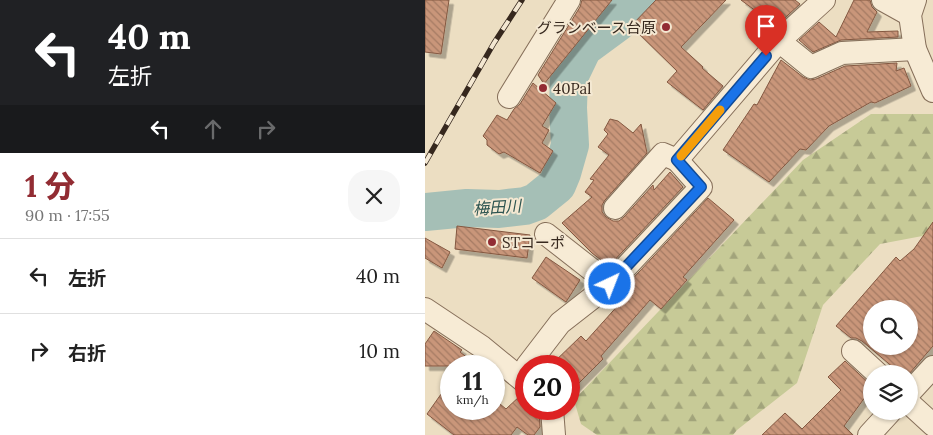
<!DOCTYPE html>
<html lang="ja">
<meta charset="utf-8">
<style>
body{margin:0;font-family:Lora,"Noto Sans JP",serif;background:#f6f6f6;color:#222;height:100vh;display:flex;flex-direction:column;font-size:19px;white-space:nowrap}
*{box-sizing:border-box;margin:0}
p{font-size:16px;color:#767676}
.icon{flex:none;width:28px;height:28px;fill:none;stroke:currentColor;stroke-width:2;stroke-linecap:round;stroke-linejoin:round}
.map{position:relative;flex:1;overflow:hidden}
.side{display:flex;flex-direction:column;background:#fff;width:425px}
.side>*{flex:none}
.top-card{background:#202124;color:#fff;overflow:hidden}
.controls{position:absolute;left:438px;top:300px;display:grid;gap:10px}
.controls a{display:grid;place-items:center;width:55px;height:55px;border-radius:50%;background:#fff;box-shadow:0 1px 4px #0004;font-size:25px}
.speed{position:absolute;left:15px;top:355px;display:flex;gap:10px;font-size:25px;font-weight:700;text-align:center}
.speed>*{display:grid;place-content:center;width:65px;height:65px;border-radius:50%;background:#fff;box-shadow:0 1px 4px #0004;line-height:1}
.speed small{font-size:12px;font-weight:400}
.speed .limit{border:8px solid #d22;background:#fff;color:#111}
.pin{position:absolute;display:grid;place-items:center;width:42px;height:42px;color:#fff;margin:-51px -21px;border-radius:50% 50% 50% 0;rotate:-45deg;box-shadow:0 0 5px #0007}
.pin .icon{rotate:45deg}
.me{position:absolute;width:55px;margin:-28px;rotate:43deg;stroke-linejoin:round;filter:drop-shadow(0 0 4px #0008)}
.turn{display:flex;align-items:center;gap:18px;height:105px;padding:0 25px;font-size:22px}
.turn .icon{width:65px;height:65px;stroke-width:2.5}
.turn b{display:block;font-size:35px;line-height:42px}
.lanes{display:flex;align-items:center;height:48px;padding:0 25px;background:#0003;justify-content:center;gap:25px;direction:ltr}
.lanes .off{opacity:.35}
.round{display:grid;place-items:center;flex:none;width:52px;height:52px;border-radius:20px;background:#f6f6f6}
.headline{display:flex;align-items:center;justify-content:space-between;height:85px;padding:0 25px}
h1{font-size:30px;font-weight:800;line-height:38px;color:#922c33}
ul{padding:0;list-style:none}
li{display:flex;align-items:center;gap:15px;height:75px;padding:0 25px;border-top:1px solid #e0e0e0}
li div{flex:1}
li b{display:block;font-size:19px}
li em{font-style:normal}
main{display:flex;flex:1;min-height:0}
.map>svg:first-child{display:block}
</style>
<main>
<section class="side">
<div class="top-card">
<div class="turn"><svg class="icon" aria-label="left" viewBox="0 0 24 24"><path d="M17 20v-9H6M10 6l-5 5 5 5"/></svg><div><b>40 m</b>左折</div></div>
<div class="lanes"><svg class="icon" aria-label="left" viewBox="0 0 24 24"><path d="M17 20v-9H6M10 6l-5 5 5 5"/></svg><svg class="icon off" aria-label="ahead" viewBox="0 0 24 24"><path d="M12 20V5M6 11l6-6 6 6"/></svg><svg class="icon off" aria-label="right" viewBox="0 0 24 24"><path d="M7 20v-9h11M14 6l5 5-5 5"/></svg></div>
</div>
<div class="headline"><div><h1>1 分</h1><p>90 m · 17:55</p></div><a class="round"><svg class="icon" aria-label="close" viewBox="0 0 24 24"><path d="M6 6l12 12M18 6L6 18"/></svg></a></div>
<ul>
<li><svg class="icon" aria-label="left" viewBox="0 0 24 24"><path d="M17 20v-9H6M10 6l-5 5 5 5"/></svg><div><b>左折</b></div><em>40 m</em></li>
<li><svg class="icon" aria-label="right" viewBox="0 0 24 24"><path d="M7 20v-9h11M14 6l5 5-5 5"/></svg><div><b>右折</b></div><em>10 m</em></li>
</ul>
</section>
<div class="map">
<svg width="508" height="435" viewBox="0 0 508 435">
<defs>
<pattern id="forest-firs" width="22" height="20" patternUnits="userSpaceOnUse" patternTransform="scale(1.25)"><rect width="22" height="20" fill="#c7ca97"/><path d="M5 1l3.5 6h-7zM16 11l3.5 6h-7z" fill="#a2a47b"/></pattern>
<pattern id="building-back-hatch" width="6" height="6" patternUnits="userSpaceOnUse" patternTransform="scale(1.25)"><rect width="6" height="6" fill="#c9967a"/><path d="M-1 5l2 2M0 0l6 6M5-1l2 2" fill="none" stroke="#a47a63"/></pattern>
<filter id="shadow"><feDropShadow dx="4.5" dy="4.5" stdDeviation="0" flood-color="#0004"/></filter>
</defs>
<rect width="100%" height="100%" fill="#ecdec2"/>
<polygon fill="url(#forest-firs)" points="446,114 508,114 508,234 455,244 398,305 372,383 312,430 308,435 172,435 156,424 149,400 378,160"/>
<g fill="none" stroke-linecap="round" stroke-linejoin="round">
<polyline stroke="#a5bfb6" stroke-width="38" points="0,212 42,208 74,209 100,206 111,202 132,185 137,173 145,145 143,108 144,77 158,48 192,23 212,0"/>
</g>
<g fill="url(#building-back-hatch)" stroke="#845841" fill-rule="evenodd" filter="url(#shadow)">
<polygon points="0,0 24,0 16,54 0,52"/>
<polygon points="157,0 187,0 119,84 113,75 155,7"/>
<polygon points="231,0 301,0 256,47 278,67 277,68 298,86 278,110 242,82 252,71 206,26"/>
<polygon points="316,0 370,0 375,4 351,26"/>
<polygon points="429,0 445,0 447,7 452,12 442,32 473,31 473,37 416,40 388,52 374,40 394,22 411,37"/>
<polygon points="356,60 378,77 385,80 391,79 420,66 472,63 471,71 479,68 486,86 450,103 446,102 404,126 381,150 375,149 344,182 298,150 329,104 332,105"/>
<polygon points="108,83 131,103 117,126 124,130 117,143 128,151 115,173 79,152 74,154 62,145 62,140 58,136 72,115 82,120 89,109 95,104"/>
<polygon points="185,119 193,121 208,133 216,124 222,153 180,200 177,205 177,212 181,217 188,221 194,221 199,217 228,185 229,190 245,172 258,187 184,266 167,253 137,223 167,197 160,192 169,180 165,179 184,155 173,147 183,134 179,130"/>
<polygon points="283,198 309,220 258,277 262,280 236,309 225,300 176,356 178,359 144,393 144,366 125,366 156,336 161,341 205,292 200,287"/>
<path d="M 508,222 L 508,346 L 484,374 L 476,374 L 437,341 L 431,338 L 426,338 L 411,326 L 471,257 L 475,261 L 489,249 ZM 446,309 L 484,309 L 484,346 L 446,346 Z"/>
<polygon points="32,226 105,235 102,258 30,249"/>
<polygon points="0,238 25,252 17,268 0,258"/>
<polygon points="121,257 155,280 141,302 107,278"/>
<polygon points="9,331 37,350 35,352 53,366 0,366 0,344"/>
<polygon points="420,361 446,385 446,389 419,426 428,435 337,435 360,413 377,429 416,390 403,377"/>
<polygon points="26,380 26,409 69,409 69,399 81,409 96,395 101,396 101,409 114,409 115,427 109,435 103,435 92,427 86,435 29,435 2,414"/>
</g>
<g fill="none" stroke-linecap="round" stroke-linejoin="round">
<g stroke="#866f5a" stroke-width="24">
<g id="minor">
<polyline points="458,0 485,15"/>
<polyline points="490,0 485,15 490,49 508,91"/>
<polyline points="354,41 386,67 417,53 490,49"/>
<polyline points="84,97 144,0"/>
<polyline points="190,208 238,154 252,160"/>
<polyline points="121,234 185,284"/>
<polyline points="0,309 57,347 101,383"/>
<polyline points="428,351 453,374"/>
<polyline points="102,366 135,323 185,284 276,187 252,160 354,41 399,0"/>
<polyline points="484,393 508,367"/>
<polyline points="484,403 508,425"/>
<polyline points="127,409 129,435"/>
<polyline points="444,435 466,411"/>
</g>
</g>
<use href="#minor" stroke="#f7ebd5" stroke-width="22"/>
<g stroke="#36281e" stroke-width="5.5">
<polyline id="rail" points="0,163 69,43 97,0"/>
</g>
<use href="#rail" stroke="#f4e8d2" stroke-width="4" stroke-dasharray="11" stroke-linecap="butt"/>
</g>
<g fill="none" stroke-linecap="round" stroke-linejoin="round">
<g stroke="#114b97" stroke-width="12">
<polyline id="route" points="185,284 276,187 252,160 341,56"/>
</g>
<use href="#route" stroke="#1a73e8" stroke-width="9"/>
<polyline stroke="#f59e0b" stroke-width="9" points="256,156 295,110"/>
</g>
<g fill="#922c33" stroke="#f4e8d2" stroke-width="2">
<circle cx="241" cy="27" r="5"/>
<circle cx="118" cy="88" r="5"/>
<circle cx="67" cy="242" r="5"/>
</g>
<g text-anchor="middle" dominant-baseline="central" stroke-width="4" stroke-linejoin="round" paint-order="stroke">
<g font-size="15" fill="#36281e" stroke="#f4e8d2" text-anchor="start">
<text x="231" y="27" text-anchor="end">グランベース台原</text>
<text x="128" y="88">40Pal</text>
<text x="77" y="242">STコーポ</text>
</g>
<g font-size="16" font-style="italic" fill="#2e5551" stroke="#f4e8d2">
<text transform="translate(72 207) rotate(-4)">梅田川</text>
</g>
</g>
</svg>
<div class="controls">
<a><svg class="icon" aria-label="search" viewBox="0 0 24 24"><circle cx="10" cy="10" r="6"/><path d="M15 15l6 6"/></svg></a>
<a><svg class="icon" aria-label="layers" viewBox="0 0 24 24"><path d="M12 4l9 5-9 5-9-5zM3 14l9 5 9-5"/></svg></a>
</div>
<div class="speed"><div>11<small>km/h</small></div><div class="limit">20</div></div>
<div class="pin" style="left:341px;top:56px;background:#d93025"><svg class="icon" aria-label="arrive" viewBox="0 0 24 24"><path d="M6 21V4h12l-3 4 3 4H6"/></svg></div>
<svg class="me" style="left:185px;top:284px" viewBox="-20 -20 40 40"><circle r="17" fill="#1a73e8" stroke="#fff" stroke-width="3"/><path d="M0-11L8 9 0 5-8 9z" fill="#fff"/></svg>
</div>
</main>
